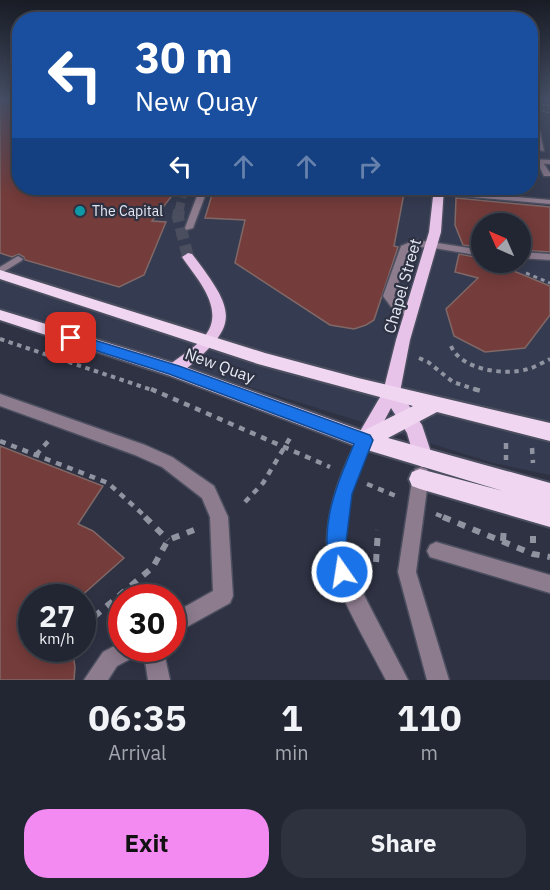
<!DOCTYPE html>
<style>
body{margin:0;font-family:"IBM Plex Sans",sans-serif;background:#2e323e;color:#f1f3f6;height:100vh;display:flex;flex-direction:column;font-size:22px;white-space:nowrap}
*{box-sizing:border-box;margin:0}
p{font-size:20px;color:#a2a5ac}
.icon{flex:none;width:33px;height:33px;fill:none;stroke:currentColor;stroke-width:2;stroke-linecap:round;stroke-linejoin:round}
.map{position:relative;height:680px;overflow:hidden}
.drawer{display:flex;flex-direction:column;background:#222632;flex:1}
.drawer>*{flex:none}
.banner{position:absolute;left:12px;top:12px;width:526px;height:183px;border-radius:24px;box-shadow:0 3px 15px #0003,0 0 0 2px #3f434d;background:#1a4fa0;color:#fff;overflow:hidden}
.needle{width:39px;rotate:315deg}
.buttons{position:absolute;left:471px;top:213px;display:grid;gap:12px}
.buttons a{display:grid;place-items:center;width:60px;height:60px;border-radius:50%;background:#222632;box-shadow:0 3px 15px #0003,0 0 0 2px #3f434d;font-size:30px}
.speed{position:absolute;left:18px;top:584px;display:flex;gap:12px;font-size:30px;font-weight:700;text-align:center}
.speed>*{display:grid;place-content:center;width:78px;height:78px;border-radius:50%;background:#222632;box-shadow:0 3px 15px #0003,0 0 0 2px #3f434d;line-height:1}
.speed small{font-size:15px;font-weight:400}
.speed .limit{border:9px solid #d22;background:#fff;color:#111}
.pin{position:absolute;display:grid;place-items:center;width:51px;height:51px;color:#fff;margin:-26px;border-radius:12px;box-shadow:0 3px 9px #0006}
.me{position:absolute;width:66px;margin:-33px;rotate:347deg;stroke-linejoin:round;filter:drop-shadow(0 0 4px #0008)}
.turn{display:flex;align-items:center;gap:21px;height:126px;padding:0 24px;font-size:27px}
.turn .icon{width:78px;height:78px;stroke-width:2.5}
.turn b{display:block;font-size:42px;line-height:51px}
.lanes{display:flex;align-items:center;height:57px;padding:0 24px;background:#0003;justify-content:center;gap:30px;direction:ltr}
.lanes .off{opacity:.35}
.eta{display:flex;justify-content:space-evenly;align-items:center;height:102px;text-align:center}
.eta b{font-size:36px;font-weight:800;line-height:42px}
.cta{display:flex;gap:12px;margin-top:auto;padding:12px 24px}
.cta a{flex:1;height:69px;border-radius:24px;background:#f38af2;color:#111;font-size:24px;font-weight:800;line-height:69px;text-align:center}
.cta a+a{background:#2e323e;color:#f1f3f6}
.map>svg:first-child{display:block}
</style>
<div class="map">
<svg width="550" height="680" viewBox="0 0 550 680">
<rect width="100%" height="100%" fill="#2e3243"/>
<path fill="#353b51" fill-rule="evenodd" d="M 0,100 L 19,100 L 20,188 L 531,188 L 531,100 L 550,100 L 550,475 L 493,463 L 0,309 ZM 482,224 L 520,224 L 520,262 L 482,262 Z"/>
<g fill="#743c3b" stroke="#806867" stroke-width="1.5">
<polygon points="0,100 20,100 20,188 178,188 152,221 166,222 144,275 119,287 25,260 24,257 19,254 12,257 0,253"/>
<polygon points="214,188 405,188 394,246 398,247 374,320 366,325 354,329 330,325 235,263 245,220 205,218"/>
<polygon points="456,198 550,207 550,252 520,250 520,224 482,224 482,248 463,245 455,225"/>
<polygon points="459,254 481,258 482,262 492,262 550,286 550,315 525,348 485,352 454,336 446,309 478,278 455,272"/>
<polygon points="0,446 103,486 78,524 93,531 124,558 80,597 32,597 32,648 72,648 75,667 74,680 0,680"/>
</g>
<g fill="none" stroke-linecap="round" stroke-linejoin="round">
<polyline stroke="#4a4e5e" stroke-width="9" stroke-dasharray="9 4.5" stroke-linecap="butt" points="179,211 184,188"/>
<polyline stroke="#4a4e5e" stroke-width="12" stroke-dasharray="12 6" stroke-linecap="butt" points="179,210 178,217 188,257"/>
<g stroke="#4b4f5f" stroke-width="3">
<g id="service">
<polygon points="537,129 540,131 544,151 539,150 534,131"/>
<polygon points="538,161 542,161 550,173 550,176 544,176 537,162"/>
<path d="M 415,240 L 431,242 L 436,245 C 429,250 418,245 410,248 L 394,296 C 400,303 410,307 417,314 L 415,317 L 411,318 L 392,308 L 383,296 L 401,246 Z"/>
<polygon points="18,256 23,259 21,261 0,274 0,267"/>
<polygon points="0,394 145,445 172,457 214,486 228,517 233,596 230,603 172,635 172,614 213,591 210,517 202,498 162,467 135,455 0,406"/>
<polygon points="122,642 122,648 141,648 138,655 117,666 108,680 84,680 103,652"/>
<polygon points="143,648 163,648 170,680 148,680"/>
</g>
</g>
<g stroke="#4b4f5f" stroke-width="3">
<polygon id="pedestrian" points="436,542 550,575 550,593 430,557 427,551 430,545"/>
</g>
<g stroke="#4b4f5f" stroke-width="3">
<g id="minor">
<polygon points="200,188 208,188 193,228 186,230 185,228"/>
<polygon points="436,190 550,200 550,204 439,194 435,192"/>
<polygon points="431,242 482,250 482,256 428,247 426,245"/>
<polygon points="520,252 550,254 550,260 520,258"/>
<path d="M 364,433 L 369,435 L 371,440 L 350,494 L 345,542 L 351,570 L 408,680 L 386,680 C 369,646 326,576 327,541 C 328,503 343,469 359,435 Z"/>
<polygon points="421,467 427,469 429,474 416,572 449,680 427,680 398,572 413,474 415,469"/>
</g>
</g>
<g stroke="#4b4f5f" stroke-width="3">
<polygon id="tertiary" points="531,159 550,160 550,164 531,163"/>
</g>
<g stroke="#4b4f5f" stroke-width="3">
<g id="primary">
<polygon points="434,188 444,188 441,232 410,340 400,392 422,425 433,458 430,464 423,467 416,464 407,433 391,408 371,446 364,448 357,446 355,440 383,392 396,340 429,232"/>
<path d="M 188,253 L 192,254 C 239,315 239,326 180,374 L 168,374 L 166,370 L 168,366 C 180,356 195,348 205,336 C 226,309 197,279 182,257 Z"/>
</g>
</g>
<g stroke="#4b4f5f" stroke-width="4">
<polygon id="trunk" points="0,270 265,353 358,378 550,423 550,441 437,412 388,438 550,483 550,527 420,489 412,486 409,479 412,472 420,469 503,491 364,449 168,375 0,320 0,310 180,365 363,431 413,406 258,364 0,279"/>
</g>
<g stroke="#9094a1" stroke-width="1.5" stroke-dasharray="2 2" stroke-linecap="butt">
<polyline points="531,106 550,105"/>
<polyline points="531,108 550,113"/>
</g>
<g stroke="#9094a1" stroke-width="3" stroke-dasharray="4 4" stroke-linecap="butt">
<polyline points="499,262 510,267"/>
<polyline points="526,273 550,283"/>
</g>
<g stroke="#9094a1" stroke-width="4" stroke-dasharray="4.5 4.5" stroke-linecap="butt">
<polyline points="0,339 155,391"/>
<path d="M 451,346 C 461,370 505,376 528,369 C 536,367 543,362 550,359"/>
<polyline points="419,358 428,362 453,382 480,391"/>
</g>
<g stroke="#9094a1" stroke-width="4.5" stroke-dasharray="6 6" stroke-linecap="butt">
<polyline points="151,389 330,467"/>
<polyline points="474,389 485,392"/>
<polyline points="0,441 108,483 147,518"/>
<polyline points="506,443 506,460"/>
<polyline points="532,448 533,463"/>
<polyline points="36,455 51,438"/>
<polyline points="367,484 396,496"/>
<polyline points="245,502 263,483 290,438"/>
<polyline points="436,514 446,518"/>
</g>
<g stroke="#9094a1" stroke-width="6" stroke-dasharray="8 8" stroke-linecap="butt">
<polyline points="145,517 168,540"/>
<polyline points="443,517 533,554 550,557"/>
<polyline points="533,536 533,543"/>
<polyline points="503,541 504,527"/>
<polyline points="376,562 378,530"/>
<polyline points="82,627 153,567 168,540 194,530"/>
</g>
<use href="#service" fill="#8d7b8e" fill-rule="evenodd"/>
<use href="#pedestrian" fill="#8d7b8e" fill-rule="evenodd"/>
<use href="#minor" fill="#8d7b8e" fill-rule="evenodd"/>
<use href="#tertiary" fill="#8d7b8e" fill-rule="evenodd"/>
<use href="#primary" fill="#e7c3e9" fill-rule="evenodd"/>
<use href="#trunk" fill="#f1d6f2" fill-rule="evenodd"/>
</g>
<linearGradient id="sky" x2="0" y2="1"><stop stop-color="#191c25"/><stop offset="0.51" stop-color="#464f66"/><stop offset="1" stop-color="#464f66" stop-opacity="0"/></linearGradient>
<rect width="550" height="195" fill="url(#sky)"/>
<path fill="#1a73e8" stroke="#114b97" stroke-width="1.5" d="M 71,333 L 179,366 L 370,435 L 373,440 L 352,494 L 346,542 L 353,572 L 350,580 L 342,583 L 335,580 C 315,533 336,487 354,444 L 169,374 L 66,341 L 64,338 Z"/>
<circle fill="#0f9aa8" stroke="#2e3243" stroke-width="2" cx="80" cy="211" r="6"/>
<g text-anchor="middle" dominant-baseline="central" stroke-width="4.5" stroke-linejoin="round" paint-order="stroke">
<g font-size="14" fill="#e6eaf5" stroke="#2e3243" text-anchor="start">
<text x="92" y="211">The Capital</text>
</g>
<g font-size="16" fill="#e6eaf5" stroke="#2e3243">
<text transform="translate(402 286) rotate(-74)">Chapel Street</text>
<text transform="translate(220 365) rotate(20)">New Quay</text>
</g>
</g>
</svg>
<div class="buttons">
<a><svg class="needle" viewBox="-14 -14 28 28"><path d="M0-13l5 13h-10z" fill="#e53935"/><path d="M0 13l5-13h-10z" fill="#a2a5ac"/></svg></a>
</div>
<div class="speed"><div>27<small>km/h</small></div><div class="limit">30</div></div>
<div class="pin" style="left:71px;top:338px;background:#d93025"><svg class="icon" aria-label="arrive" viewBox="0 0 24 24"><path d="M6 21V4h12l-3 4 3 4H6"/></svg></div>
<svg class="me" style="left:342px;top:572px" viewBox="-20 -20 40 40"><circle r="17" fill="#1a73e8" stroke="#fff" stroke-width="3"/><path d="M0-11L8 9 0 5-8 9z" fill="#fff"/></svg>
<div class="banner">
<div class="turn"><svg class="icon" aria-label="left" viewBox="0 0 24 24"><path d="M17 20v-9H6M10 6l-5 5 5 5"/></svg><div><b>30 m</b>New Quay</div></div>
<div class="lanes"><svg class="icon" aria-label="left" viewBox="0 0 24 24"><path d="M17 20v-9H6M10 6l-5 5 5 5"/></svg><svg class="icon off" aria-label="ahead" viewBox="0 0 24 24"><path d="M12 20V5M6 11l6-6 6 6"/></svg><svg class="icon off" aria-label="ahead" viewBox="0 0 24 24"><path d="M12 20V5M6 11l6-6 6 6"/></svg><svg class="icon off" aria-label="right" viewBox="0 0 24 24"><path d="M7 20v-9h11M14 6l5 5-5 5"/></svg></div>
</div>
</div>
<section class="drawer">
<div class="eta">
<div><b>06:35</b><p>Arrival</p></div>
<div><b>1</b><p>min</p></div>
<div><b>110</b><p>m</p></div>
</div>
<div class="cta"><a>Exit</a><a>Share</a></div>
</section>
